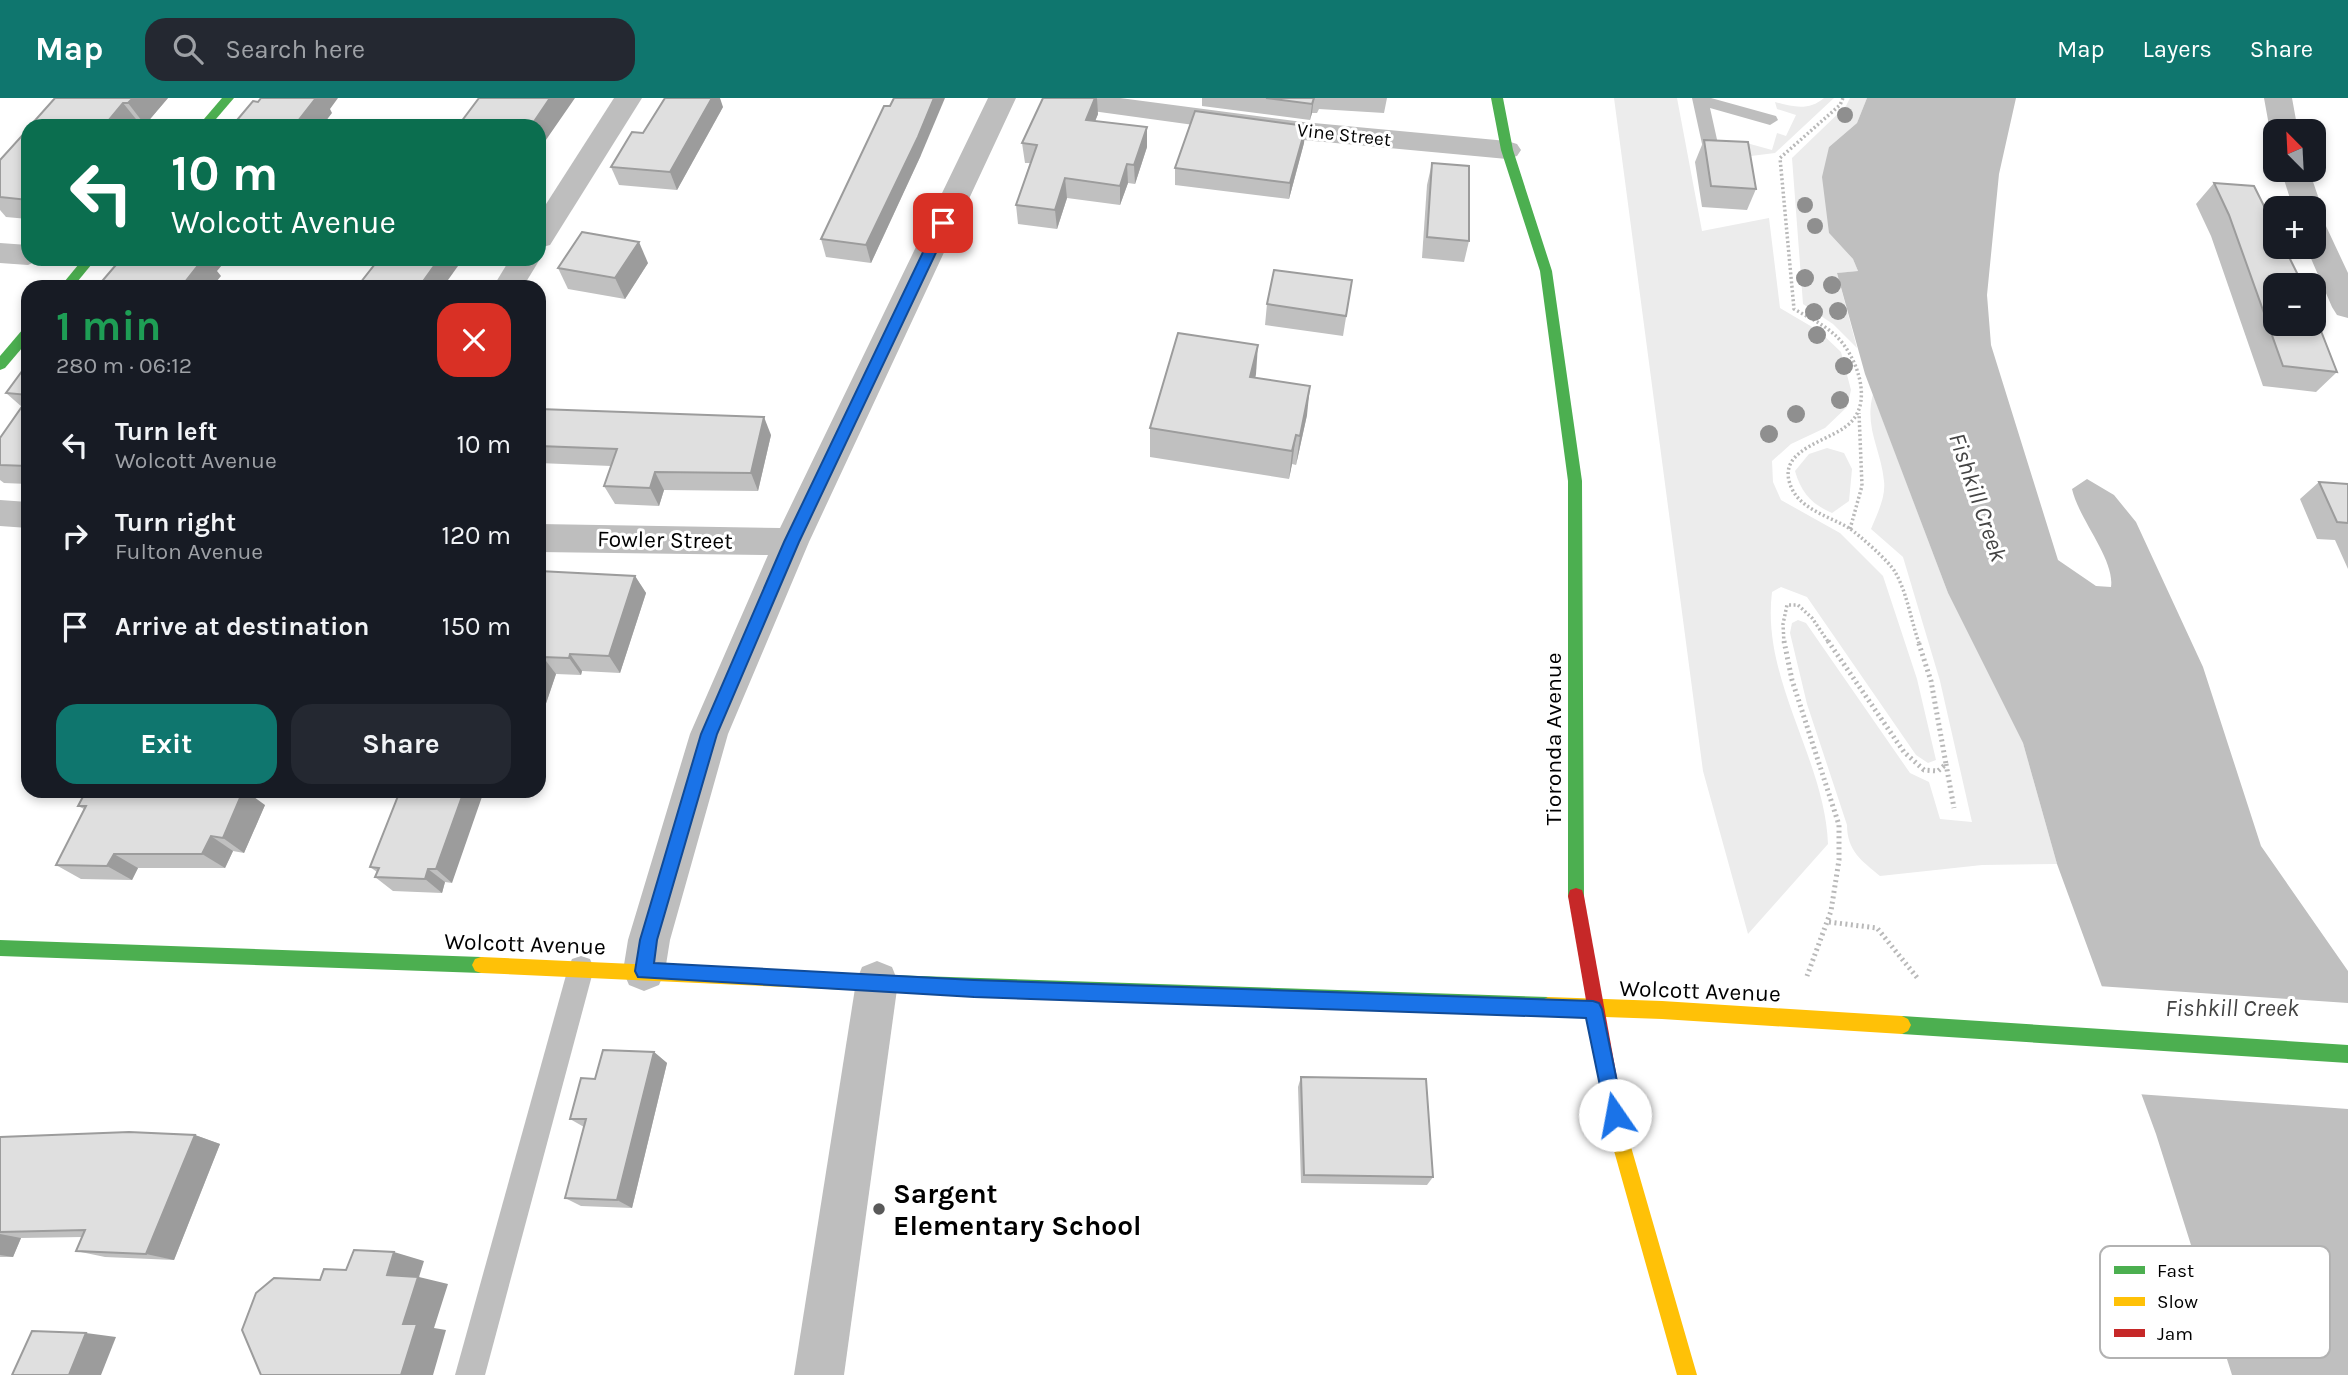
<!DOCTYPE html>
<meta charset="utf-8">
<style>
body{margin:0;font-family:Karla,sans-serif;background:#242831;color:#f1f3f6;height:100vh;display:flex;flex-direction:column;font-size:26px;white-space:nowrap}
*{box-sizing:border-box;margin:0}
p{font-size:23px;color:#9ea1a6}
.icon{flex:none;width:38px;height:38px;fill:none;stroke:currentColor;stroke-width:2;stroke-linecap:round;stroke-linejoin:round}
.map{position:relative;flex:1;overflow:hidden}
.sheet{position:absolute;left:21px;top:182px;width:525px;height:518px;display:flex;flex-direction:column;background:#171b24;border-radius:21px;box-shadow:0 4px 10px #0003}
.sheet>*{flex:none}
.hud{position:absolute;left:21px;top:21px;width:525px;height:147px;border-radius:21px;box-shadow:0 4px 10px #0003;background:#0b6e4f;color:#fff;overflow:hidden}
.needle{width:46px;rotate:336deg}
.tools{position:absolute;left:2263px;top:21px;display:grid;gap:14px}
.tools a{display:grid;place-items:center;width:63px;height:63px;border-radius:14px;background:#171b24;box-shadow:0 4px 10px #0003;font-size:35px}
.pin{position:absolute;display:grid;place-items:center;width:60px;height:60px;color:#fff;margin:-30px;border-radius:14px;box-shadow:0 4px 10px #0006}
.me{position:absolute;width:77px;margin:-38px;rotate:348deg;stroke-linejoin:round;filter:drop-shadow(0 0 5px #0008)}
.turn{display:flex;align-items:center;gap:24px;height:147px;padding:0 35px;font-size:32px}
.turn .icon{width:91px;height:91px;stroke-width:2.5}
.turn b{display:block;font-size:49px;line-height:60px}
.round{display:grid;place-items:center;flex:none;width:74px;height:74px;border-radius:21px;background:#242831}
.headline{display:flex;align-items:center;justify-content:space-between;height:119px;padding:0 35px}
h1{font-size:42px;font-weight:700;line-height:52px;color:#1e9e55}
.action{display:flex;gap:14px;margin-top:auto;padding:14px 35px}
.action a{flex:1;height:80px;border-radius:21px;background:#0f766e;color:#fff;font-size:28px;font-weight:700;line-height:80px;text-align:center}
.action a+a{background:#242831;color:#f1f3f6}
ul{padding:0;list-style:none}
li{display:flex;align-items:center;gap:21px;height:91px;padding:0 35px}
li div{flex:1}
li b{display:block;font-size:26px}
li em{font-style:normal}
header{display:flex;align-items:center;gap:42px;box-sizing:border-box;height:98px;padding:0 35px;background:#0f766e;color:#fff}
header strong{font-size:33px}
nav{display:flex;gap:38px;margin-inline-start:auto;font-size:24px}
.search{width:490px;height:63px;background:#242831;display:flex;align-items:center;gap:18px;box-sizing:border-box;padding:0 24px;border-radius:21px;color:#9ea1a6;font-size:26px}
.map>svg:first-child{display:block}
</style>
<header>
<strong>Map</strong>
<div class="search"><svg class="icon" aria-label="search" viewBox="0 0 24 24"><circle cx="10" cy="10" r="6"/><path d="M15 15l6 6"/></svg>Search here</div>
<nav><a>Map</a><a>Layers</a><a>Share</a></nav>
</header>
<div class="map">
<svg width="2348" height="1277" viewBox="0 0 2348 1277">
<rect width="100%" height="100%" fill="#fff"/>
<g fill="#ececec">
<path d="M 1614,0 L 1677,0 L 1702,133 L 1769,120 L 1780,210 L 1819,233 L 1841,254 L 1851,292 L 1847,309 L 1825,330 L 1791,346 L 1772,363 L 1773,384 L 1781,402 L 1840,435 L 1883,478 L 1917,581 L 1936,662 L 1928,665 L 1916,657 L 1807,499 L 1781,489 L 1772,494 C 1761,582 1825,661 1828,746 L 1748,836 L 1703,673 Z"/>
<path d="M 1824,0 L 1834,0 L 1775,55 L 1743,59 L 1743,44 L 1772,52 L 1777,35 L 1786,38 L 1796,17 L 1777,11 L 1775,4 C 1793,9 1809,13 1824,0 Z"/>
<polygon points="1850,0 1867,0 1857,25 1829,49 1829,135 1853,161 1858,173 1837,175 1857,250 1833,226 1803,206 1792,60 1846,8"/>
<path d="M 1873,296 L 1948,495 L 2023,645 L 2057,766 L 1982,767 L 1880,778 C 1862,763 1847,753 1847,727 L 1807,606 L 1790,535 L 1792,525 L 1798,522 L 1806,525 L 1910,675 L 1929,684 L 1940,721 L 1972,724 L 1940,583 L 1903,459 L 1871,431 C 1877,416 1886,399 1884,383 C 1881,351 1864,330 1873,296 Z"/>
<path d="M 1827,350 L 1844,355 L 1852,371 L 1849,403 L 1832,415 C 1811,406 1801,394 1795,373 L 1809,356 Z"/>
</g>
<path fill="#bfbfbf" d="M 1867,0 L 2016,0 L 1999,76 L 1987,197 L 1991,247 L 2058,462 L 2096,488 L 2111,489 C 2115,461 2079,422 2072,391 L 2087,381 L 2114,397 L 2136,424 L 2203,569 L 2261,748 L 2348,873 L 2348,1277 L 2232,1277 L 2156,1036 L 2057,766 L 2023,645 L 1948,495 L 1865,276 L 1837,175 L 1858,173 L 1853,161 L 1829,135 L 1822,79 L 1829,49 L 1857,25 Z"/>
<polygon fill="#fff" points="2098,888 2348,905 2348,1011 2137,996"/>
<g fill="none" stroke-linecap="round" stroke-linejoin="round">
<g stroke="#b9b9b9" stroke-width="3.5" stroke-dasharray="2 2.5" stroke-linecap="butt">
<path d="M 1843,0 L 1840,7 L 1780,60 L 1794,211 C 1808,219 1823,226 1835,237 C 1855,255 1873,300 1852,323 C 1835,343 1777,349 1790,386 C 1798,411 1829,418 1849,430 C 1859,437 1889,463 1895,474 C 1907,494 1911,523 1919,545"/>
<polyline points="1850,431 1862,388 1859,315"/>
<polyline points="1784,545 1783,526 1787,507 1798,507 1812,520 1829,545"/>
</g>
<g stroke="#b9b9b9" stroke-width="5" stroke-dasharray="2 3.5" stroke-linecap="butt">
<polyline points="1784,543 1792,582 1839,727 1839,762 1831,813 1807,878"/>
<polyline points="1828,543 1904,654 1924,672 1938,673 1946,666 1931,583 1918,543"/>
<polyline points="1946,666 1954,710"/>
<polyline points="1829,824 1877,830 1919,882"/>
</g>
<g fill="#bebebe" fill-rule="evenodd">
<polygon points="1692,0 1711,0 1776,18 1778,22 1770,27 1710,10 1720,55 1712,60 1704,55"/>
<polygon points="581,858 590,861 594,870 485,1277 455,1277 568,870 572,861"/>
</g>
<g fill="#bebebe" fill-rule="evenodd">
<polygon points="614,0 642,0 550,147 539,150 539,117"/>
<polygon points="988,0 1016,0 809,444 728,636 670,842 665,873 659,887 644,893 629,887 623,873 628,842 690,636 768,457 539,454 539,426 780,430"/>
<polygon points="1042,0 1120,0 1303,24 1507,43 1517,46 1521,52 1517,58 1507,61 1303,42 1056,8 1046,6"/>
<polygon points="2264,0 2292,0 2298,33 2275,33 2274,39 2270,33"/>
<polygon points="2281,72 2309,72 2322,110 2317,117 2314,118 2314,110 2293,110"/>
<polygon points="2314,123 2325,126 2348,175 2348,220 2337,217 2332,209 2306,149 2314,149"/>
<polygon points="0,145 28,147 28,161 41,161 28,167 0,165"/>
<polygon points="539,159 540,161 523,189 493,189 510,161"/>
<polygon points="0,402 28,404 28,430 0,428"/>
<polygon points="877,863 892,869 898,884 844,1277 794,1277 856,884 862,869"/>
</g>
<g fill="#4caf50" fill-rule="evenodd">
<polygon points="222,0 234,0 210,28 198,28"/>
<polygon points="1491,0 1503,0 1513,52 1552,173 1582,383 1584,798 1582,804 1576,806 1570,804 1568,798 1568,383 1540,173 1501,52"/>
<polygon points="83,161 96,161 73,189 60,189"/>
<polygon points="28,229 28,243 5,270 0,272 0,258 23,231"/>
<polygon points="0,842 481,859 487,861 490,867 487,873 481,875 0,858"/>
<polygon points="828,875 1548,899 1554,902 1557,908 1554,914 1548,917 828,891 822,889 819,883 822,877"/>
<polygon points="1902,918 2348,947 2348,965 1902,936 1896,933 1893,927 1896,921"/>
</g>
<g fill="#ffc107" fill-rule="evenodd">
<polygon points="481,859 828,875 834,877 837,883 834,889 828,891 481,875 475,873 472,867 475,861"/>
<polygon points="1548,899 1662,903 1902,918 1908,921 1911,927 1908,933 1902,936 1662,921 1548,917 1542,914 1539,908 1542,902"/>
<polygon points="1618,1026 1625,1028 1627,1035 1697,1277 1677,1277 1609,1035 1611,1028"/>
</g>
<polygon fill="#c62828" fill-rule="evenodd" points="1576,790 1582,792 1584,798 1627,1035 1625,1042 1618,1044 1611,1042 1609,1035 1568,798 1570,792"/>
</g>
<g fill="#8f8f8f">
<circle cx="1845" cy="17" r="8"/>
<circle cx="1805" cy="107" r="8"/>
<circle cx="1815" cy="128" r="8"/>
<circle cx="1805" cy="180" r="9"/>
<circle cx="1832" cy="187" r="9"/>
<circle cx="1838" cy="213" r="9"/>
<circle cx="1814" cy="214" r="9"/>
<circle cx="1817" cy="237" r="9"/>
<circle cx="1844" cy="268" r="9"/>
<circle cx="1840" cy="302" r="9"/>
<circle cx="1796" cy="316" r="9"/>
<circle cx="1769" cy="336" r="9"/>
</g>
<g fill="#c0c0c0">
<polygon points="55,0 168,0 145,27 140,26 138,28 30,28"/>
<polygon points="1202,0 1387,0 1384,15 1319,11 1317,15 1312,15 1310,22 1202,8"/>
<polygon points="723,9 677,92 619,87 611,69 643,35"/>
<polygon points="1098,16 1095,23 1147,49 1135,86 1128,85 1120,107 1067,100 1057,131 1018,126 1016,107 1030,65 1025,65 1022,45"/>
<polygon points="28,31 28,121 6,119 0,112 0,62"/>
<polygon points="1704,42 1756,91 1747,112 1702,109 1695,64"/>
<polygon points="1304,45 1289,101 1175,87 1175,70"/>
<polygon points="921,57 871,165 826,159 821,141"/>
<polygon points="1432,65 1469,143 1464,164 1422,160 1427,87"/>
<polygon points="2214,85 2275,187 2337,274 2316,294 2263,288 2211,138 2196,106"/>
<polygon points="648,165 625,201 568,191 558,170"/>
<polygon points="1352,182 1343,238 1265,227 1267,206"/>
<polygon points="28,265 28,386 4,385 0,382 0,340 22,309 6,295"/>
<polygon points="1256,276 1255,280 1307,317 1296,367 1292,366 1289,381 1150,359 1150,330"/>
<polygon points="539,311 771,337 758,393 664,392 659,408 615,406 604,388 611,368 539,365"/>
<polygon points="2319,384 2348,386 2348,471 2335,442 2317,441 2300,401"/>
<polygon points="539,473 635,478 646,495 620,575 582,573 581,577 556,576 539,626"/>
<polygon points="400,693 452,785 445,784 442,795 393,793 375,779 377,774 370,769"/>
<polygon points="265,707 244,755 233,753 225,770 138,770 132,782 81,781 56,767 84,711 78,708"/>
<polygon points="654,954 667,965 632,1110 581,1108 565,1100 584,1029 570,1021 595,981"/>
<polygon points="1301,979 1433,1079 1427,1087 1301,1085 1298,989"/>
<polygon points="195,1037 220,1046 174,1162 105,1159 76,1153 82,1139 21,1140 13,1159 0,1159 0,1039"/>
</g>
<g fill="#9c9c9c">
<polygon points="133,0 168,0 145,27 128,5"/>
<polygon points="316,0 338,0 330,11 332,15 322,28 294,28"/>
<polygon points="550,0 575,0 539,52 539,28 531,28"/>
<polygon points="712,0 720,0 723,9 677,92 670,74"/>
<polygon points="934,0 945,0 921,57 871,165 866,147"/>
<polygon points="1095,0 1097,0 1098,16 1088,41 1086,22"/>
<polygon points="1314,0 1312,15 1310,22 1312,6"/>
<polygon points="123,5 140,26 138,28 104,28"/>
<polygon points="1306,28 1304,45 1289,101 1290,85"/>
<polygon points="1147,29 1147,49 1135,86 1134,67"/>
<polygon points="1127,66 1128,85 1120,107 1120,88"/>
<polygon points="1065,80 1067,100 1057,131 1055,112"/>
<polygon points="639,144 648,165 625,201 615,180"/>
<polygon points="201,161 227,161 217,173 221,178 212,189 181,189"/>
<polygon points="439,161 463,161 443,189 419,189"/>
<polygon points="1258,247 1256,276 1248,308 1250,279"/>
<polygon points="1310,288 1307,317 1296,367 1300,338"/>
<polygon points="764,319 771,337 758,393 751,375"/>
<polygon points="1296,337 1292,366 1289,381 1292,353"/>
<polygon points="655,374 664,392 659,408 650,390"/>
<polygon points="635,478 646,495 620,575 609,558"/>
<polygon points="570,556 582,573 581,577 569,560"/>
<polygon points="543,559 556,576 539,626 539,571"/>
<polygon points="243,693 246,693 265,707 244,755 223,740"/>
<polygon points="464,693 484,693 452,785 436,771"/>
<polygon points="211,738 233,753 225,770 202,756"/>
<polygon points="114,756 138,770 132,782 107,768"/>
<polygon points="428,771 445,784 442,795 425,781"/>
<polygon points="654,954 667,965 632,1110 617,1102"/>
<polygon points="195,1037 220,1046 174,1162 146,1156"/>
<polygon points="0,1136 21,1140 13,1159 0,1157"/>
<polygon points="394,1154 424,1163 419,1179 448,1186 434,1230 446,1232 433,1277 401,1277 403,1226 387,1177"/>
<polygon points="86,1235 116,1239 101,1277 69,1277"/>
</g>
<g fill="#dfdfdf" stroke="#9c9c9c" stroke-width="2">
<polygon points="55,0 133,0 128,5 123,5 104,28 30,28"/>
<polygon points="261,0 316,0 294,28 232,28 253,3 258,4"/>
<polygon points="479,0 550,0 531,28 458,28"/>
<polygon points="665,0 712,0 670,74 611,69 632,34 643,35"/>
<polygon points="894,0 934,0 918,39 866,147 821,141 884,8 890,8"/>
<polygon points="1043,0 1095,0 1086,22 1147,29 1134,67 1127,66 1120,88 1065,80 1055,112 1016,107 1037,47 1022,45"/>
<polygon points="1266,0 1314,0 1312,6"/>
<polygon points="1195,13 1306,28 1290,85 1175,70"/>
<polygon points="28,31 28,102 0,99 0,62"/>
<polygon points="1704,42 1748,44 1756,91 1711,88"/>
<polygon points="1432,65 1469,68 1469,143 1427,139"/>
<polygon points="2214,85 2254,88 2275,130 2275,149 2284,149 2303,187 2275,187 2275,226 2314,226 2314,215 2337,274 2283,268 2229,117"/>
<polygon points="582,134 639,144 615,180 558,170"/>
<polygon points="121,161 203,161 181,189 97,189"/>
<polygon points="379,161 439,161 419,189 357,189"/>
<polygon points="1274,172 1352,182 1346,218 1267,206"/>
<polygon points="1178,235 1258,247 1250,279 1310,288 1300,338 1296,337 1292,353 1150,330"/>
<polygon points="28,265 28,297 6,295"/>
<polygon points="28,300 28,368 0,367 0,340"/>
<polygon points="539,311 764,319 751,375 655,374 650,390 604,388 617,351 539,348"/>
<polygon points="2319,384 2348,386 2348,425 2337,424"/>
<polygon points="539,473 635,478 609,558 570,556 569,560 543,559 539,571"/>
<polygon points="86,693 243,693 223,740 211,738 202,756 114,756 107,768 56,767 86,708 78,708"/>
<polygon points="400,693 464,693 436,771 428,771 425,781 375,779 379,770 370,769"/>
<polygon points="603,952 654,954 617,1102 565,1100 586,1021 570,1021 581,980 595,981"/>
<polygon points="1301,979 1426,981 1433,1079 1304,1077"/>
<polygon points="129,1034 195,1037 146,1156 76,1153 85,1132 0,1134 0,1039"/>
<polygon points="354,1152 394,1154 387,1177 418,1179 403,1226 417,1226 401,1277 261,1277 242,1232 256,1195 274,1180 320,1182 324,1171 346,1172"/>
<polygon points="32,1233 86,1235 69,1277 12,1277"/>
</g>
<polygon fill="#1a73e8" stroke="#114b97" stroke-width="2" points="943,121 950,125 799,444 717,636 657,842 654,865 974,882 1593,903 1599,905 1602,911 1624,1017 1621,1024 1615,1027 1608,1024 1606,1017 1586,920 974,899 638,879 635,873 640,842 701,636 784,444 937,125"/>
<circle fill="#595959" stroke="#fff" stroke-width="2.5" cx="879" cy="1111" r="7"/>
<g text-anchor="middle" dominant-baseline="central" stroke-width="6" stroke-linejoin="round" paint-order="stroke">
<g font-size="19" fill="#000" stroke="#fff">
<text transform="translate(1344 37) rotate(6)">Vine Street</text>
</g>
<g font-size="23" fill="#000" stroke="#fff">
<text transform="translate(665 442) rotate(1)">Fowler Street</text>
<text transform="translate(1553 641) rotate(-90)">Tioronda Avenue</text>
<text transform="translate(525 846) rotate(2)">Wolcott Avenue</text>
<text transform="translate(1700 893) rotate(2)">Wolcott Avenue</text>
</g>
<g font-size="24" font-style="italic" fill="#444" stroke="#fff">
<text transform="translate(1978 399) rotate(71)">Fishkill Creek</text>
<text x="2232" y="910">Fishkill Creek</text>
</g>
<g font-size="28" font-weight="bold" fill="#000" stroke="#fff" text-anchor="start">
<text x="893" y="1095">Sargent<tspan x="893" dy="32">Elementary School</tspan></text>
</g>
</g>
<rect x="2100" y="1148" width="230" height="112" rx="10" fill="#fff" stroke="#b2b2b2" stroke-width="2"/>
<rect x="2114" y="1168" width="31" height="8" fill="#4caf50"/>
<rect x="2114" y="1199" width="31" height="9" fill="#ffc107"/>
<rect x="2114" y="1231" width="31" height="8" fill="#c62828"/>
<g font-size="19" fill="#000">
<text x="2157" y="1179">Fast</text>
<text x="2157" y="1210">Slow</text>
<text x="2157" y="1242">Jam</text>
</g>
</svg>
<div class="tools">
<a><svg class="needle" viewBox="-14 -14 28 28"><path d="M0-13l5 13h-10z" fill="#e53935"/><path d="M0 13l5-13h-10z" fill="#9ea1a6"/></svg></a>
<a>+</a>
<a>−</a>
</div>
<div class="pin" style="left:943px;top:125px;background:#d93025"><svg class="icon" aria-label="arrive" viewBox="0 0 24 24"><path d="M6 21V4h12l-3 4 3 4H6"/></svg></div>
<svg class="me" style="left:1615px;top:1017px" viewBox="-20 -20 40 40"><circle r="19" fill="#fff"/><path d="M0-13L10 11 0 6-10 11z" fill="#1a73e8"/></svg>
<div class="hud">
<div class="turn"><svg class="icon" aria-label="left" viewBox="0 0 24 24"><path d="M17 20v-9H6M10 6l-5 5 5 5"/></svg><div><b>10 m</b>Wolcott Avenue</div></div>
</div>
<section class="sheet">
<div class="headline"><div><h1>1 min</h1><p>280 m · 06:12</p></div><a class="round" style="background:#d93025;color:#fff"><svg class="icon" aria-label="close" viewBox="0 0 24 24"><path d="M6 6l12 12M18 6L6 18"/></svg></a></div>
<ul>
<li><svg class="icon" aria-label="left" viewBox="0 0 24 24"><path d="M17 20v-9H6M10 6l-5 5 5 5"/></svg><div><b>Turn left</b><p>Wolcott Avenue</p></div><em>10 m</em></li>
<li><svg class="icon" aria-label="right" viewBox="0 0 24 24"><path d="M7 20v-9h11M14 6l5 5-5 5"/></svg><div><b>Turn right</b><p>Fulton Avenue</p></div><em>120 m</em></li>
<li><svg class="icon" aria-label="arrive" viewBox="0 0 24 24"><path d="M6 21V4h12l-3 4 3 4H6"/></svg><div><b>Arrive at destination</b></div><em>150 m</em></li>
</ul>
<div class="action"><a>Exit</a><a>Share</a></div>
</section>
</div>
